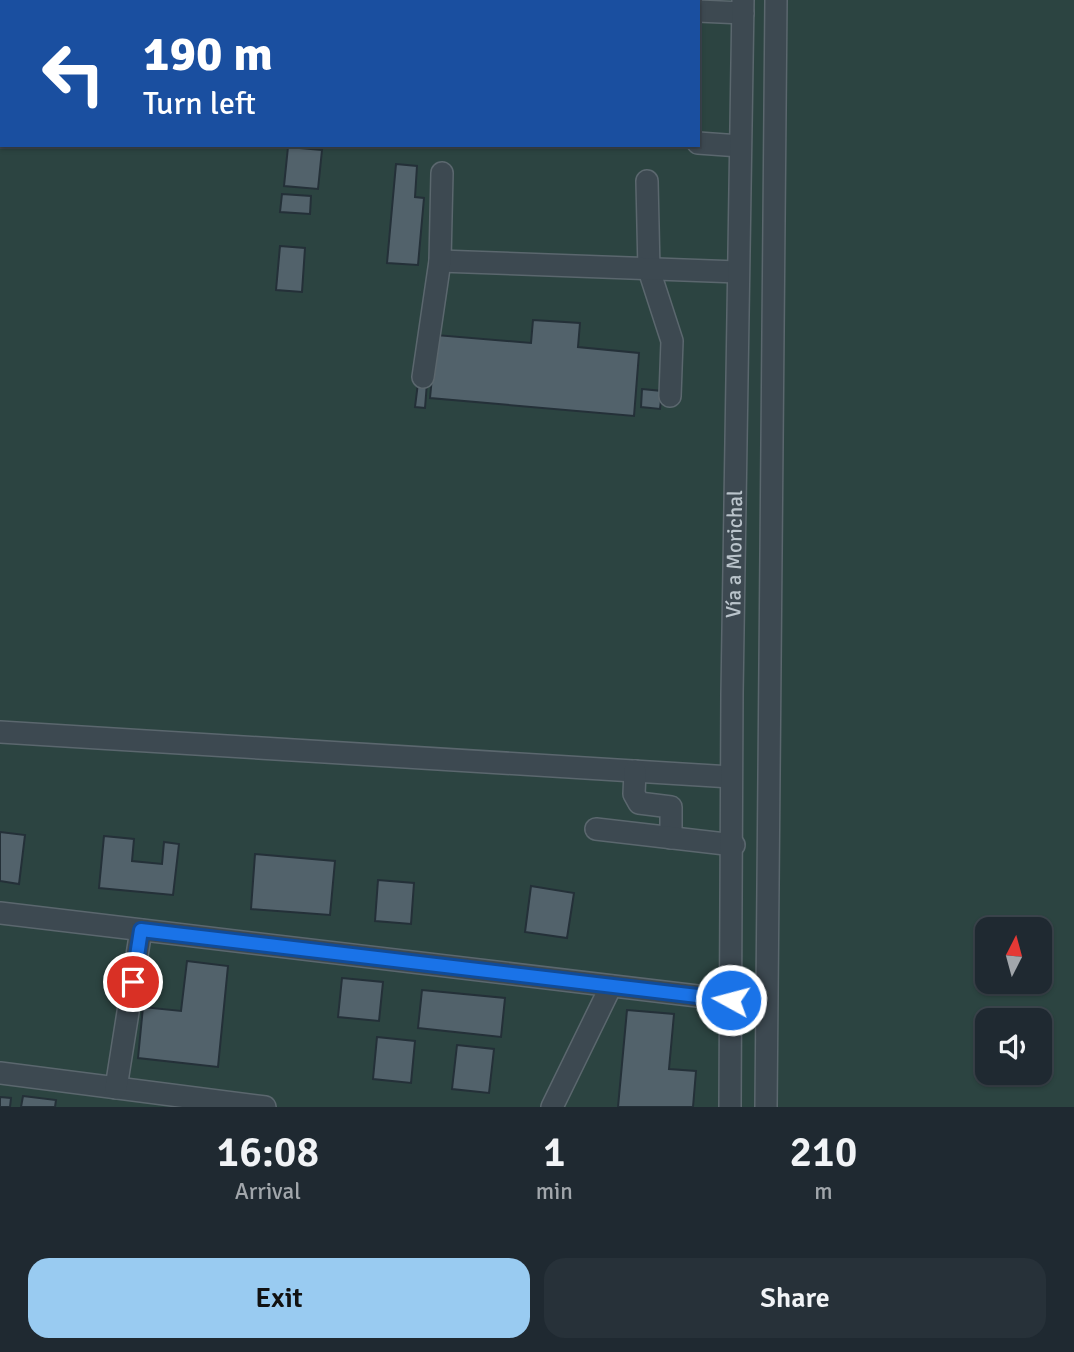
<!DOCTYPE html>
<meta charset="utf-8">
<style>
body{margin:0;font-family:Signika,sans-serif;background:#273139;color:#f1f3f6;height:100vh;display:flex;flex-direction:column;font-size:26px;white-space:nowrap}
*{box-sizing:border-box;margin:0}
p{font-size:23px;color:#a1a6ab}
.icon{flex:none;width:38px;height:38px;fill:none;stroke:currentColor;stroke-width:2;stroke-linecap:round;stroke-linejoin:round}
.map{position:relative;height:1107px;overflow:hidden}
.details{display:flex;flex-direction:column;background:#1f2931;flex:1}
.details>*{flex:none}
.top-card{position:absolute;left:0px;top:0px;width:700px;height:147px;box-shadow:0 2px 5px #0004,0 0 0 2px #3c454d;background:#1a4fa0;color:#fff;overflow:hidden}
.needle{width:46px;rotate:6deg}
.tools{position:absolute;left:975px;top:917px;display:grid;gap:14px}
.tools a{display:grid;place-items:center;width:77px;height:77px;border-radius:14px;background:#1f2931;box-shadow:0 2px 5px #0004,0 0 0 2px #3c454d;font-size:35px}
.pin{position:absolute;display:grid;place-items:center;width:60px;height:60px;color:#fff;margin:-30px;border:4px solid #fff;border-radius:50%;box-shadow:0 2px 7px #0007}
.me{position:absolute;width:77px;margin:-38px;rotate:277deg;stroke-linejoin:round;filter:drop-shadow(0 0 5px #0008)}
.turn{display:flex;align-items:center;gap:24px;height:147px;padding:0 28px;font-size:32px}
.turn .icon{width:91px;height:91px;stroke-width:2.5}
.turn b{display:block;font-size:49px;line-height:60px}
.eta{display:flex;justify-content:space-evenly;align-items:center;height:119px;text-align:center}
.eta b{font-size:42px;font-weight:600;line-height:49px}
.cta{display:flex;gap:14px;margin-top:auto;padding:14px 28px}
.cta a{flex:1;height:80px;border-radius:21px;background:#99cbf1;color:#111;font-size:28px;font-weight:600;line-height:80px;text-align:center}
.cta a+a{background:#273139;color:#f1f3f6}
.map>svg:first-child{display:block}
</style>
<div class="map">
<svg width="1074" height="1107" viewBox="0 0 1074 1107">
<rect width="100%" height="100%" fill="#293741"/>
<path fill="#2c4441" fill-rule="evenodd" d="M 0,0 L 1074,0 L 1074,1107 L 0,1107 ZM 2,2 L 698,2 L 698,145 L 2,145 ZM 987,929 L 1040,929 L 1040,982 L 987,982 ZM 987,1020 L 1040,1020 L 1040,1073 L 987,1073 Z"/>
<g fill="#52626b" stroke="#243038" stroke-width="2">
<polygon points="506,0 562,0 506,2"/>
<polygon points="288,147 322,150 318,189 284,186"/>
<polygon points="396,164 417,166 415,197 424,198 418,265 387,263"/>
<polygon points="282,194 311,196 310,214 280,212"/>
<polygon points="280,246 305,248 302,292 276,290"/>
<polygon points="533,320 580,323 578,347 639,353 634,416 430,398 436,335 531,343"/>
<polygon points="418,383 427,383 425,408 415,407"/>
<polygon points="642,389 662,391 660,409 641,407"/>
<polygon points="0,832 25,835 19,884 0,881"/>
<polygon points="104,836 134,839 132,861 162,864 164,842 179,844 173,895 99,888"/>
<polygon points="255,854 335,861 330,915 251,909"/>
<polygon points="378,880 414,883 411,924 375,921"/>
<polygon points="531,886 574,893 567,938 525,932"/>
<polygon points="187,961 228,966 218,1067 138,1058 143,1007 181,1011"/>
<polygon points="342,978 383,982 379,1021 338,1017"/>
<polygon points="422,990 505,998 501,1037 418,1028"/>
<polygon points="627,1010 674,1014 669,1069 696,1071 693,1107 618,1107"/>
<polygon points="377,1037 415,1041 411,1083 373,1079"/>
<polygon points="457,1045 494,1049 489,1093 452,1089"/>
<polygon points="23,1096 56,1100 55,1107 21,1107"/>
<polygon points="0,1097 11,1098 10,1107 0,1107"/>
</g>
<g fill="none" stroke-linecap="round" stroke-linejoin="round">
<g stroke="#5b676e" stroke-width="24">
<g id="minor">
<polyline points="451,2 451,0"/>
<polyline points="641,2 641,0"/>
<polyline points="698,11 743,13"/>
<polyline points="0,92 2,92"/>
<polyline points="698,143 740,146"/>
<polyline points="647,181 649,270 672,341 670,396"/>
<polyline points="440,261 738,272"/>
<polyline points="423,377 440,261 442,173"/>
<polyline points="0,732 731,777"/>
<polyline points="635,771 634,794 639,803 671,807 671,838"/>
<polyline points="596,829 734,845"/>
<polyline points="0,913 731,1000"/>
<polyline points="0,1073 265,1107"/>
<polyline points="116,1088 141,930"/>
<polyline points="552,1107 611,986"/>
<path id="s1" d="M 730,1107 L 732,694 L 743,0"/>
<polyline points="766,1107 776,0"/>
</g>
</g>
<use href="#minor" stroke="#3d4951" stroke-width="21"/>
</g>
<g fill="none" stroke-linecap="round" stroke-linejoin="round">
<g stroke="#114b97" stroke-width="18">
<polyline id="route" points="133,982 141,930 731,1000"/>
</g>
<use href="#route" stroke="#1a73e8" stroke-width="12"/>
</g>
<g text-anchor="middle" dominant-baseline="central" stroke-width="7" stroke-linejoin="round" paint-order="stroke">
<g font-size="21" fill="#bac4cb" stroke="#222e36">
<text stroke="none"><textPath href="#s1" startOffset="553">Vía a Morichal</textPath></text>
</g>
</g>
</svg>
<div class="tools">
<a><svg class="needle" viewBox="-14 -14 28 28"><path d="M0-13l5 13h-10z" fill="#e53935"/><path d="M0 13l5-13h-10z" fill="#a1a6ab"/></svg></a>
<a><svg class="icon" aria-label="sound" viewBox="0 0 24 24"><path d="M4 9h4l5-4v14l-5-4H4zM17 9q2 3 0 6"/></svg></a>
</div>
<div class="pin" style="left:133px;top:982px;background:#d93025"><svg class="icon" aria-label="arrive" viewBox="0 0 24 24"><path d="M6 21V4h12l-3 4 3 4H6"/></svg></div>
<svg class="me" style="left:731px;top:1000px" viewBox="-20 -20 40 40"><circle r="17" fill="#1a73e8" stroke="#fff" stroke-width="3"/><path d="M0-11L8 9 0 5-8 9z" fill="#fff"/></svg>
<div class="top-card">
<div class="turn"><svg class="icon" aria-label="left" viewBox="0 0 24 24"><path d="M17 20v-9H6M10 6l-5 5 5 5"/></svg><div><b>190 m</b>Turn left</div></div>
</div>
</div>
<section class="details">
<div class="eta">
<div><b>16:08</b><p>Arrival</p></div>
<div><b>1</b><p>min</p></div>
<div><b>210</b><p>m</p></div>
</div>
<div class="cta"><a>Exit</a><a>Share</a></div>
</section>
